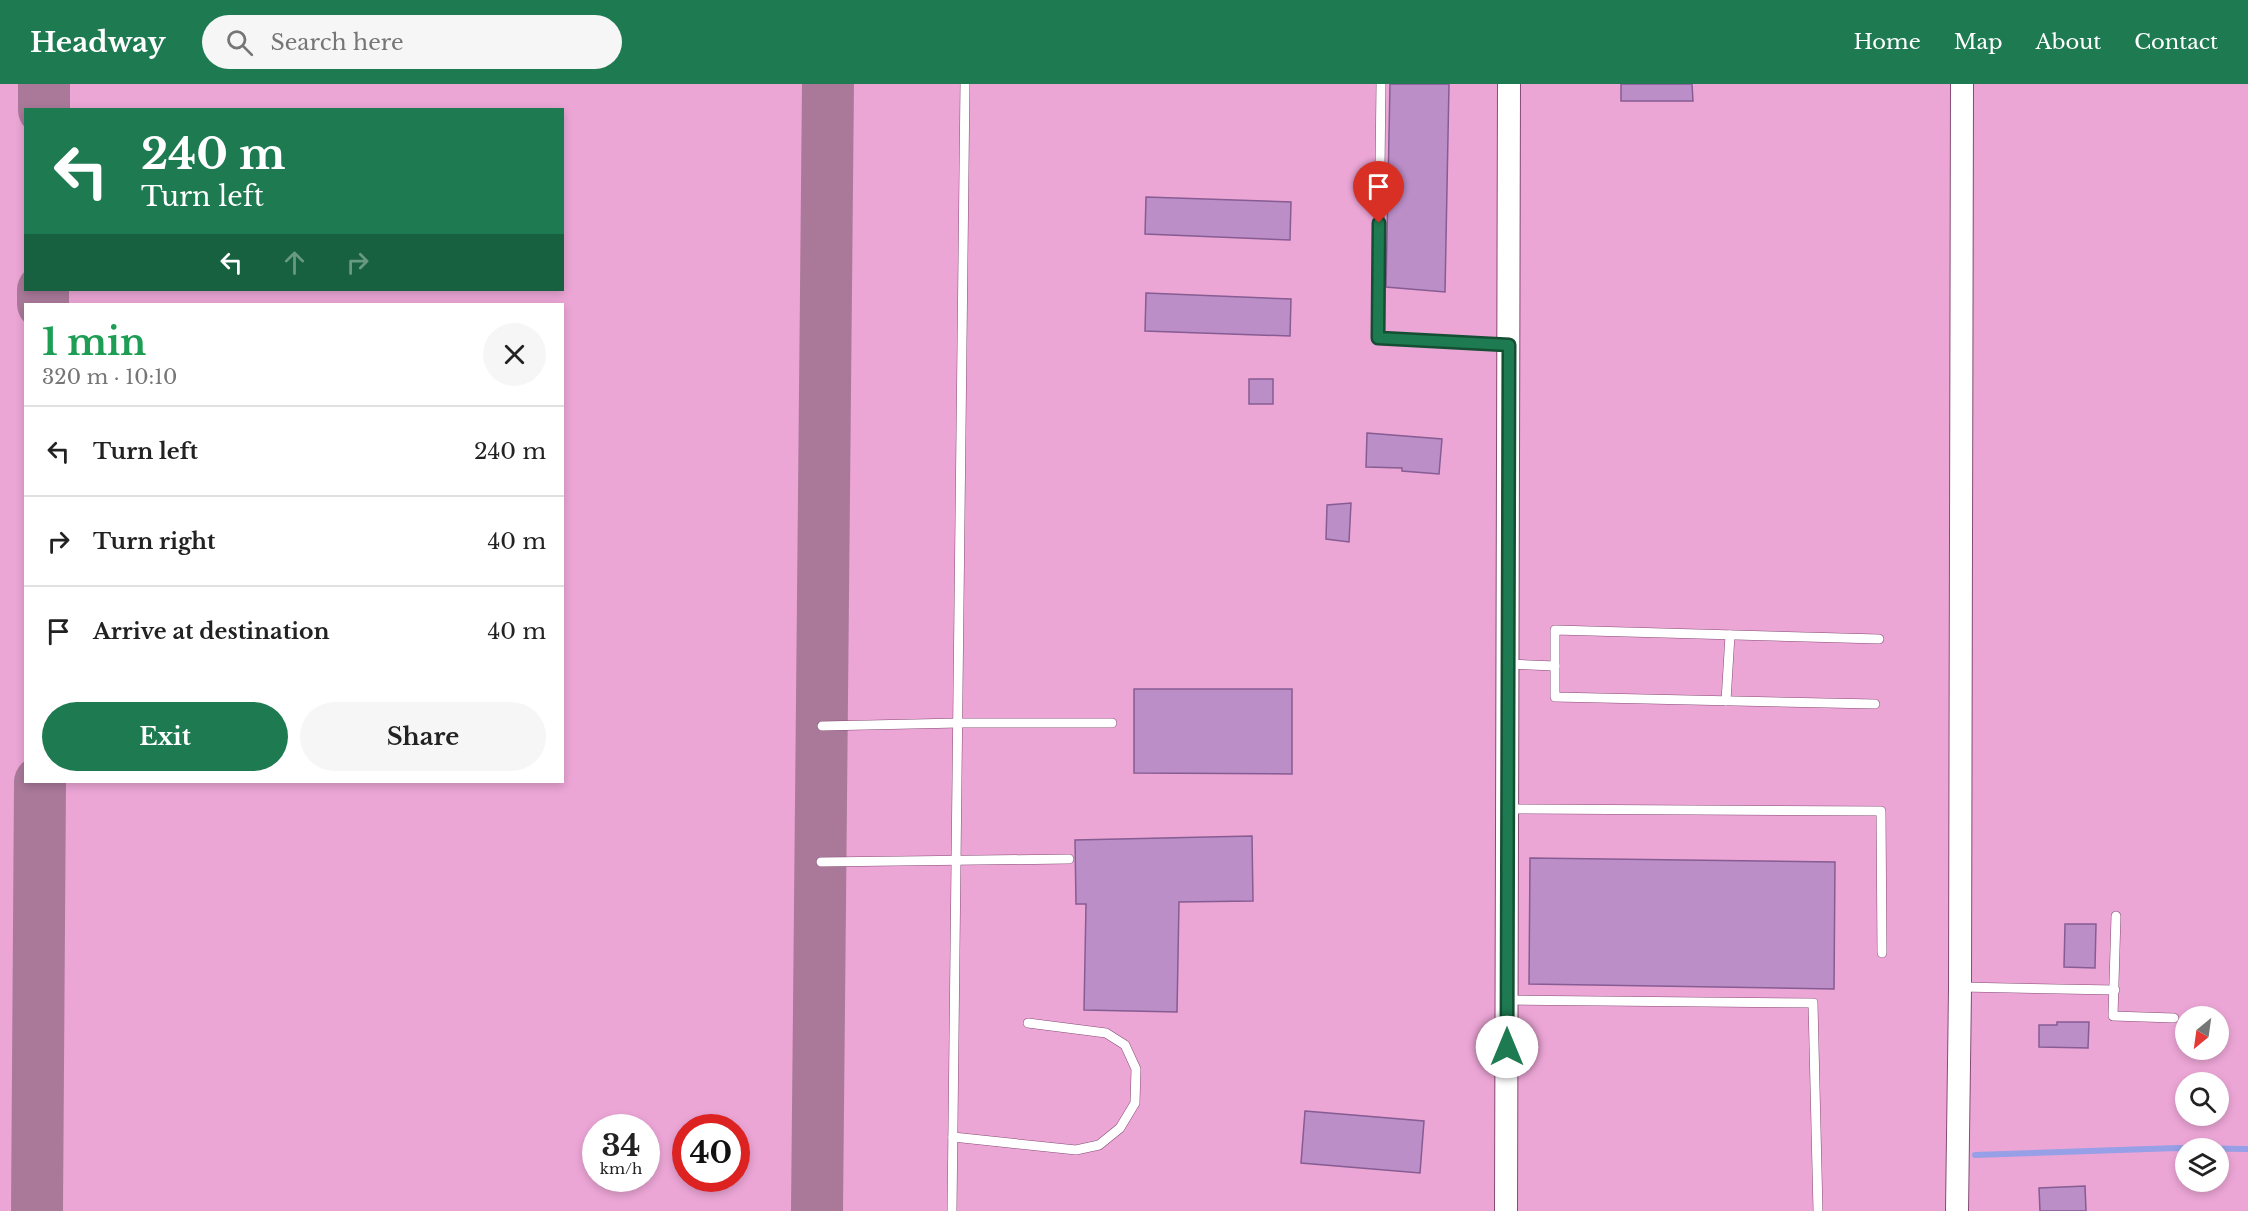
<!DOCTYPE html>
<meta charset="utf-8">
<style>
body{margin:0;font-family:"Libre Baskerville",serif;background:#f6f6f6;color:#222;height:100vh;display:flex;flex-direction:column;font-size:22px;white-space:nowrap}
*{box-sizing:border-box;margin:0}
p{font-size:20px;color:#767676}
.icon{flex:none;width:33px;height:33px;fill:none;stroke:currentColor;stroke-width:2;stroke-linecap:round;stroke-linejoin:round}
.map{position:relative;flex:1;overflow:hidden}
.sheet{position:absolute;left:24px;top:219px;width:540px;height:480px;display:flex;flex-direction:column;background:#fff;border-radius:0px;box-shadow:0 3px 9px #0003}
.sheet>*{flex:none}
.hud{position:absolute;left:24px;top:24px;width:540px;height:183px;border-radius:0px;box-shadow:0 3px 9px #0003;background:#1e7a50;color:#fff;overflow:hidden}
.needle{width:39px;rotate:209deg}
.fabs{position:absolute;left:2175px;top:922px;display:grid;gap:12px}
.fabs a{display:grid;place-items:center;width:54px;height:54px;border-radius:50%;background:#fff;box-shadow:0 3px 9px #0003;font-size:30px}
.speed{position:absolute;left:582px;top:1030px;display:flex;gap:12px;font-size:30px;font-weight:700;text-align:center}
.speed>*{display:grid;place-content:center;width:78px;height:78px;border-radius:50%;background:#fff;box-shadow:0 3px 9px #0003;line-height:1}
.speed small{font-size:15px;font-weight:400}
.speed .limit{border:9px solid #d22;background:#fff;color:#111}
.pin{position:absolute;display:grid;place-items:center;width:51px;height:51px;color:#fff;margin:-62px -26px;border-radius:50% 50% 50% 0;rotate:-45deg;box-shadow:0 0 6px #0007}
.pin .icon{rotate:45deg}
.me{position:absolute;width:66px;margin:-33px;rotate:0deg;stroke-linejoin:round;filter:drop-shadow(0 0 4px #0008)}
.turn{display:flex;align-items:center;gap:21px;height:126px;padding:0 18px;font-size:27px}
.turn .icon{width:78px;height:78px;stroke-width:2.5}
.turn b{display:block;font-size:42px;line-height:51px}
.lanes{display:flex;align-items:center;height:57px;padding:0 18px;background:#0003;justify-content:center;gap:30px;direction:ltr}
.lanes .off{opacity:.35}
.round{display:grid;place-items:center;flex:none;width:63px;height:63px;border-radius:32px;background:#f6f6f6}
.head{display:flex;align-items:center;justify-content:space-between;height:102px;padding:0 18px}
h1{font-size:36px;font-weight:700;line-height:45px;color:#1e9e55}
.cta{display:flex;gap:12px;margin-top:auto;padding:12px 18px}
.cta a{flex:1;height:69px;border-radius:36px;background:#1e7a50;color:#fff;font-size:24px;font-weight:700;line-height:69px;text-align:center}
.cta a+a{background:#f6f6f6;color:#222}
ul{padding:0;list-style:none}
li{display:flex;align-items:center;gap:18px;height:90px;padding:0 18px;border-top:2px solid #e0e0e0}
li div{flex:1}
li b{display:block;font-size:22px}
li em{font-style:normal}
header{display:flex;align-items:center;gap:36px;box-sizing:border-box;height:84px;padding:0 30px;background:#1e7a50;color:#fff}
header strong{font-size:28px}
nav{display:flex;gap:33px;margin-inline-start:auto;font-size:21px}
.search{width:420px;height:54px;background:#f6f6f6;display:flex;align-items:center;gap:15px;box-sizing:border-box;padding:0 21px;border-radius:33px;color:#767676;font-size:22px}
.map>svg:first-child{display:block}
</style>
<header>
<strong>Headway</strong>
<div class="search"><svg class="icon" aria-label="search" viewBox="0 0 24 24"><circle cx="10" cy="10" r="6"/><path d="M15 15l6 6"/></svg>Search here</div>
<nav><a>Home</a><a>Map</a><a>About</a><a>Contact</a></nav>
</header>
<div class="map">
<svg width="2248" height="1127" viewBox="0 0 2248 1127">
<rect width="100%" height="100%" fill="#fab7e5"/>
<path fill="#eca6d6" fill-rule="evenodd" d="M 0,0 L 2248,0 L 2248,1127 L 0,1127 ZM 26,26 L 562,26 L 562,206 L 26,206 ZM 26,220 L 562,220 L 562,698 L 26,698 ZM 2186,933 L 2218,933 L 2218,966 L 2186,966 ZM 2186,999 L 2218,999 L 2218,1032 L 2186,1032 ZM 596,1044 L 646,1044 L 646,1095 L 596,1095 ZM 686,1044 L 736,1044 L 736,1095 L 686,1095 ZM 2186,1065 L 2218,1065 L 2218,1098 L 2186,1098 Z"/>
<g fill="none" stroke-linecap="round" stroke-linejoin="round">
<polyline stroke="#979fe6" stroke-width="6" points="1975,1071 2177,1064 2248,1065"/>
<g stroke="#aa799a" stroke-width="52">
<polyline points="44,26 44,0"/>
<polyline points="43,220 43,206"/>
<polyline points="37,1127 40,698"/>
<polyline points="817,1127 828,0"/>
</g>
</g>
<g fill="#bb8ec8" stroke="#865c92" stroke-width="1.5">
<polygon points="1390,0 1449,0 1445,208 1386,203"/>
<polygon points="1621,0 1692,0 1693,17 1621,17"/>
<polygon points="1146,113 1291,118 1290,156 1145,150"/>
<polygon points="1146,209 1291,215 1290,252 1145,247"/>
<rect x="1249" y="295" width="24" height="25"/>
<polygon points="1367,349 1442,355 1439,390 1402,387 1402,384 1366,383"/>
<polygon points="1351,419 1349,458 1326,455 1327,421"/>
<polygon points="1134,605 1292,605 1292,690 1134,689"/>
<polygon points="1252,752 1253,817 1179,818 1177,928 1084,926 1086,820 1076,820 1075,756"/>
<polygon points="1530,774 1835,778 1834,905 1529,900"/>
<polygon points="2065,840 2096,840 2095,884 2064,883"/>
<polygon points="2057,938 2089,938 2088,964 2039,963 2039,941 2057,941"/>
<polygon points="1305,1027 1424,1037 1420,1089 1301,1079"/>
<polygon points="2085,1102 2086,1127 2040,1127 2039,1104"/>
</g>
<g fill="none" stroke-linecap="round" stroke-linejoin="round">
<g stroke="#854b74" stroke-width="10">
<g id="service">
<polyline points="1381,0 1378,254 1509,261"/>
<polyline points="1509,580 1555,582"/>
<polyline points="1726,617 1730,551"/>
<polyline points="1875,620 1555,613 1555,546 1879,555"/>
<polyline points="822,642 959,639 1112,639"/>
<polyline points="1507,725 1881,727 1882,869"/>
<polyline points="821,778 1069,775"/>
<polyline points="2116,832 2113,932 2174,934"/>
<polyline points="1961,903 2115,906"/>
<polyline points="1508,916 1813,919 1818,1127"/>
<polyline points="953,1053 1076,1066 1099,1061 1120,1044 1135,1019 1136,985 1125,961 1106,949 1028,939"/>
<polyline points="952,1127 965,0"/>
</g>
</g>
<g stroke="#854b74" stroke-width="24">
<g id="tertiary">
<polyline points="1506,1127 1509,0"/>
<polyline points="1957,1127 1960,906 1962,0"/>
</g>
</g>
<use href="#service" stroke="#fff" stroke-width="9"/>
<use href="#tertiary" stroke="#fff" stroke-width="22"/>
</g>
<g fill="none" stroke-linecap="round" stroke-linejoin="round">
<g stroke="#144f34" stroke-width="15">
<polyline id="route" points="1379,139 1378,254 1509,261 1507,963"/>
</g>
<use href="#route" stroke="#1e7a50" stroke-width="10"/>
</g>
</svg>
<div class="fabs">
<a><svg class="needle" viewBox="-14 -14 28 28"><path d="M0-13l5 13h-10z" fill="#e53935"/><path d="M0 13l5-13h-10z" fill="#767676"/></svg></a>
<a><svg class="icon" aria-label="search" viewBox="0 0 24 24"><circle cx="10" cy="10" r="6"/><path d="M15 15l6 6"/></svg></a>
<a><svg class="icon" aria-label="layers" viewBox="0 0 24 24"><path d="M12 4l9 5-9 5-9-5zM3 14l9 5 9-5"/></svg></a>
</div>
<div class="speed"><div>34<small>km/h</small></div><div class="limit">40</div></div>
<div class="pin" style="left:1379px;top:139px;background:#d93025"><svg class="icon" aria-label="arrive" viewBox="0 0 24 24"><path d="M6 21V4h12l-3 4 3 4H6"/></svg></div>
<svg class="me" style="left:1507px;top:963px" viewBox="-20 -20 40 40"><circle r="19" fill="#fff"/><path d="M0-13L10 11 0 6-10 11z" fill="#1e7a50"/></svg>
<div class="hud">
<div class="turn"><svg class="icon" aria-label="left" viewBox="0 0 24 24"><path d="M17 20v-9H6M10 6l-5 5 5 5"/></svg><div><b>240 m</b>Turn left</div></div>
<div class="lanes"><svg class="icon" aria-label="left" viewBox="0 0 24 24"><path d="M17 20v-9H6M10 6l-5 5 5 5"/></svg><svg class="icon off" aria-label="ahead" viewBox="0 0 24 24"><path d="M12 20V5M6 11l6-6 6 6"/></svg><svg class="icon off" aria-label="right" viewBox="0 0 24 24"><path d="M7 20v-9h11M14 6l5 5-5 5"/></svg></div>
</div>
<section class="sheet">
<div class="head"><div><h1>1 min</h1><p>320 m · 10:10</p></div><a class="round"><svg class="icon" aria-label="close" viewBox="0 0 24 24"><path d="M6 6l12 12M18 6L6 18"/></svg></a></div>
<ul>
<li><svg class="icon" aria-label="left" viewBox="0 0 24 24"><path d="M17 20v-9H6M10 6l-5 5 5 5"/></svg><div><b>Turn left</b></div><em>240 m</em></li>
<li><svg class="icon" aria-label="right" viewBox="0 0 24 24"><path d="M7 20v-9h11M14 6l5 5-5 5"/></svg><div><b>Turn right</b></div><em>40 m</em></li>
<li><svg class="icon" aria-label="arrive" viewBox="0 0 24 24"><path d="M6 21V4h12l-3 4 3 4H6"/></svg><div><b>Arrive at destination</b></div><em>40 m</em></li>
</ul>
<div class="cta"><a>Exit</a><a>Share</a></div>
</section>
</div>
